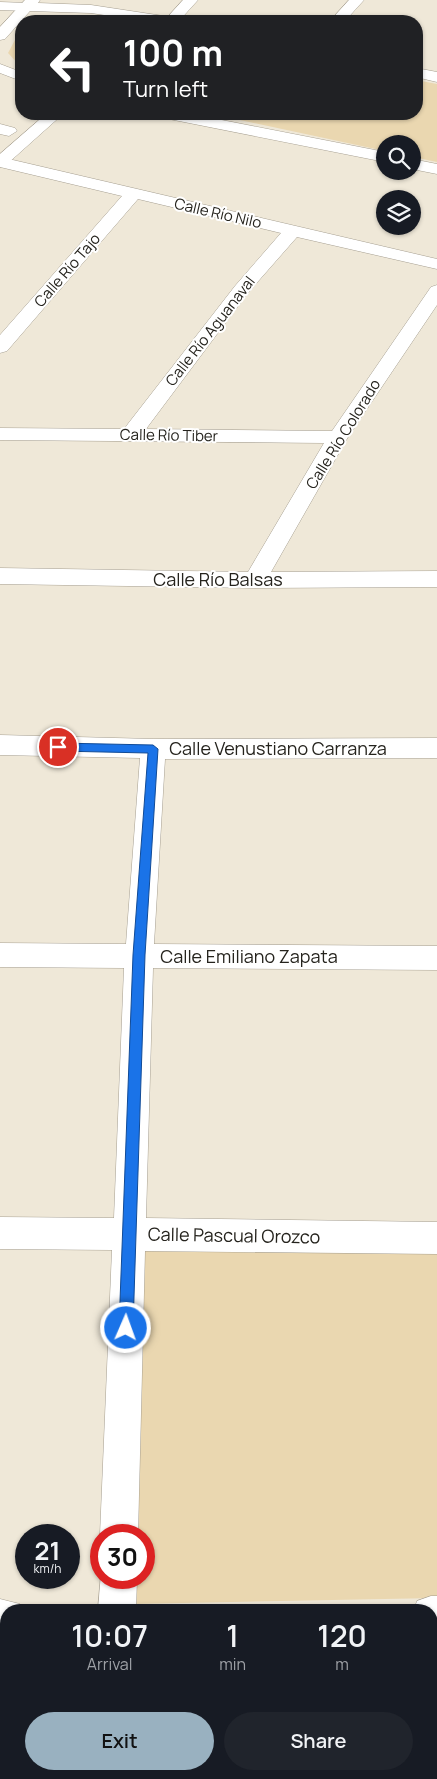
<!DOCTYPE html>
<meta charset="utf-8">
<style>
body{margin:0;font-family:Manrope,sans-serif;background:#20242c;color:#f1f3f6;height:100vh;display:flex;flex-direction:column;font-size:19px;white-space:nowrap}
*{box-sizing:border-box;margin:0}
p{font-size:16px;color:#9ea1a6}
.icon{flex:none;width:28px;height:28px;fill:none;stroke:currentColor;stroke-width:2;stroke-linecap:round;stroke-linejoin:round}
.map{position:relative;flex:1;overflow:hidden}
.sheet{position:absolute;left:0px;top:1604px;width:438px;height:176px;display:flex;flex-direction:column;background:#171b24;border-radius:20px 20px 0 0;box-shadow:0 1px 4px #0004}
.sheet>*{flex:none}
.guide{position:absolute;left:15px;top:15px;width:408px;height:105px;border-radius:20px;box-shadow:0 1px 4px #0004;background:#202124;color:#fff;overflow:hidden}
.fabs{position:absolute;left:376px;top:135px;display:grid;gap:10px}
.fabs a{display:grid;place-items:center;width:45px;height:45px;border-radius:50%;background:#171b24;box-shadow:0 1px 4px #0004;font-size:25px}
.speed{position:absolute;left:15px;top:1524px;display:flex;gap:10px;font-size:25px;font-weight:700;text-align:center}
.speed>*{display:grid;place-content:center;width:65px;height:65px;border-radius:50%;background:#171b24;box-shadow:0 1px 4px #0004;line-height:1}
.speed small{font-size:12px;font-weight:400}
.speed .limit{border:8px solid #d22;background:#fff;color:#111}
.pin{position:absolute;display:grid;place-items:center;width:42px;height:42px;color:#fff;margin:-21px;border:2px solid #fff;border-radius:50%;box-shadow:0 1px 5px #0007}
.me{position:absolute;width:55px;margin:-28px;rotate:2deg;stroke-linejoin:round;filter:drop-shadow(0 0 4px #0008)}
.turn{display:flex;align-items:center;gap:18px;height:105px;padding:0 25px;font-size:22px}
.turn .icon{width:65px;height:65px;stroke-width:2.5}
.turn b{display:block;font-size:35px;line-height:42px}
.eta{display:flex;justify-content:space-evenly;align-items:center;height:85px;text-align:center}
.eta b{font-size:30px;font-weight:600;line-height:35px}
.action{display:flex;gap:10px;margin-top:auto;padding:10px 25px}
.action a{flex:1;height:58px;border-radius:30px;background:#99b1c0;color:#111;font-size:20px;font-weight:600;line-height:58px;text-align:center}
.action a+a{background:#20242c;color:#f1f3f6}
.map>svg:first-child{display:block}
</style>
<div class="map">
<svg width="437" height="1779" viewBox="0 0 437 1779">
<rect width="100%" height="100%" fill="#efe8d8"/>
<g fill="#ead7b0">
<polygon points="21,36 21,67 8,53 16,38"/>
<polygon points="416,80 437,84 437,162 413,157 412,144 385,144 385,151 212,114 416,114"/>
<polygon points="140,1246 437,1250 437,1598 131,1604 132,1578 144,1578 144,1535 133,1535"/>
</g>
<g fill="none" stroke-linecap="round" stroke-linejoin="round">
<g stroke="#a69f91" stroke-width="1">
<g id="minor">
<polygon points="183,0 198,0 179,21 164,21"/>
<polygon points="0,2 27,3 34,7 27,11 0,10"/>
<polygon points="0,124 15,128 17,131 9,136 0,134"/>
<polygon points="0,157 437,259 437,269 297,237 247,294 146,429 332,431 431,287 437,285 437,305 348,437 271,572 437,571 437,587 255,588 0,584 0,568 248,572 324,443 0,440 0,428 124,429 235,286 281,233 138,199 7,351 0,353 0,335 122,196 0,167"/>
<polygon points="0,735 153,739 437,738 437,758 165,759 154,944 437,946 437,970 153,968 146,1218 437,1222 437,1254 145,1251 138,1535 101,1535 101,1537 100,1535 112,1250 0,1249 0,1217 114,1218 124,968 0,967 0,943 126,944 140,758 0,755"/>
<polygon points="101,1573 101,1578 137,1578 136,1610 98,1610"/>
<polygon points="431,1596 437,1596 437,1634 431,1634 431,1610 414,1610 417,1601"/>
<polygon points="0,1599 20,1604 22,1610 6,1610 6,1637 0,1637"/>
<polygon points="92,1774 132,1774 133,1779 91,1779"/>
</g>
</g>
<g stroke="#a69f91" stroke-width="1">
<g id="tertiary">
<polygon points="25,0 40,0 38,3 91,5 170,17 177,21 144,21 91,13 30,11 5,39 0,40 0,27"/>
<polygon points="349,0 364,0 345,21 330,21"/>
<polygon points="0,64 21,72 21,81 0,73"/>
<polygon points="416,68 437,72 437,82 416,77"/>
<polygon points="46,114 63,114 6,165 0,167 0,154"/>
<polygon points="161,114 191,114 385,152 385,162 169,119"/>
<polygon points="412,159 437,164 437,174 412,169"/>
</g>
</g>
<use href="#minor" fill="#fff" fill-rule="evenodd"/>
<use href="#tertiary" fill="#fff" fill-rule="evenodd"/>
</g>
<polygon fill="#1a73e8" stroke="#114b97" points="58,743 153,745 158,749 145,955 133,1328 131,1332 126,1335 121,1332 119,1328 133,955 148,753 58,751 52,747"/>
<g text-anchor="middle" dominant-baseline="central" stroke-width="4" stroke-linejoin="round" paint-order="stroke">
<g font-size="15" fill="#25231d" stroke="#fff">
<text transform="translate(218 213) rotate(13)">Calle Río Nilo</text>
<text transform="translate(67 270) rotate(-49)">Calle Río Tajo</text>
<text transform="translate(210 331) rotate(-52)">Calle Río Aguanaval</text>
<text transform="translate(343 434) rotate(-58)">Calle Río Colorado</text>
<text transform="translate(169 435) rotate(1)">Calle Río Tiber</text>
</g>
<g font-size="18" fill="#25231d" stroke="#fff">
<text x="218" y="579">Calle Río Balsas</text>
<text x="278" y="748">Calle Venustiano Carranza</text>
<text x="249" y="956">Calle Emiliano Zapata</text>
<text transform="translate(234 1235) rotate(1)">Calle Pascual Orozco</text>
</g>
</g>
</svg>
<div class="fabs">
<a><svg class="icon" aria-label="search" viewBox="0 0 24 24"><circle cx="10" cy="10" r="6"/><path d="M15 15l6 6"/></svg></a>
<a><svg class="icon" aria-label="layers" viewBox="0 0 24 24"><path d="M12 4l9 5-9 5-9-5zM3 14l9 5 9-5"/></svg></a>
</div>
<div class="speed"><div>21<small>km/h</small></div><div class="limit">30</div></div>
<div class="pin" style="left:58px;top:747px;background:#d93025"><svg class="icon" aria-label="arrive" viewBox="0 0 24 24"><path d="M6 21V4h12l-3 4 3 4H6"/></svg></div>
<svg class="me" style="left:126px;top:1328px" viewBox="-20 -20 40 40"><circle r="17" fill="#1a73e8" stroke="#fff" stroke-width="3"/><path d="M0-11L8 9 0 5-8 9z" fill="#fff"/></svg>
<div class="guide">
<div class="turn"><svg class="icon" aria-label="left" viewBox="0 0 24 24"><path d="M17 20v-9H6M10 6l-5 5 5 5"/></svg><div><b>100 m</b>Turn left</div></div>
</div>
<section class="sheet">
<div class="eta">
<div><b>10:07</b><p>Arrival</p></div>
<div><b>1</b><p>min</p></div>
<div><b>120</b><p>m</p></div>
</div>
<div class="action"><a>Exit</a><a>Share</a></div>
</section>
</div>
